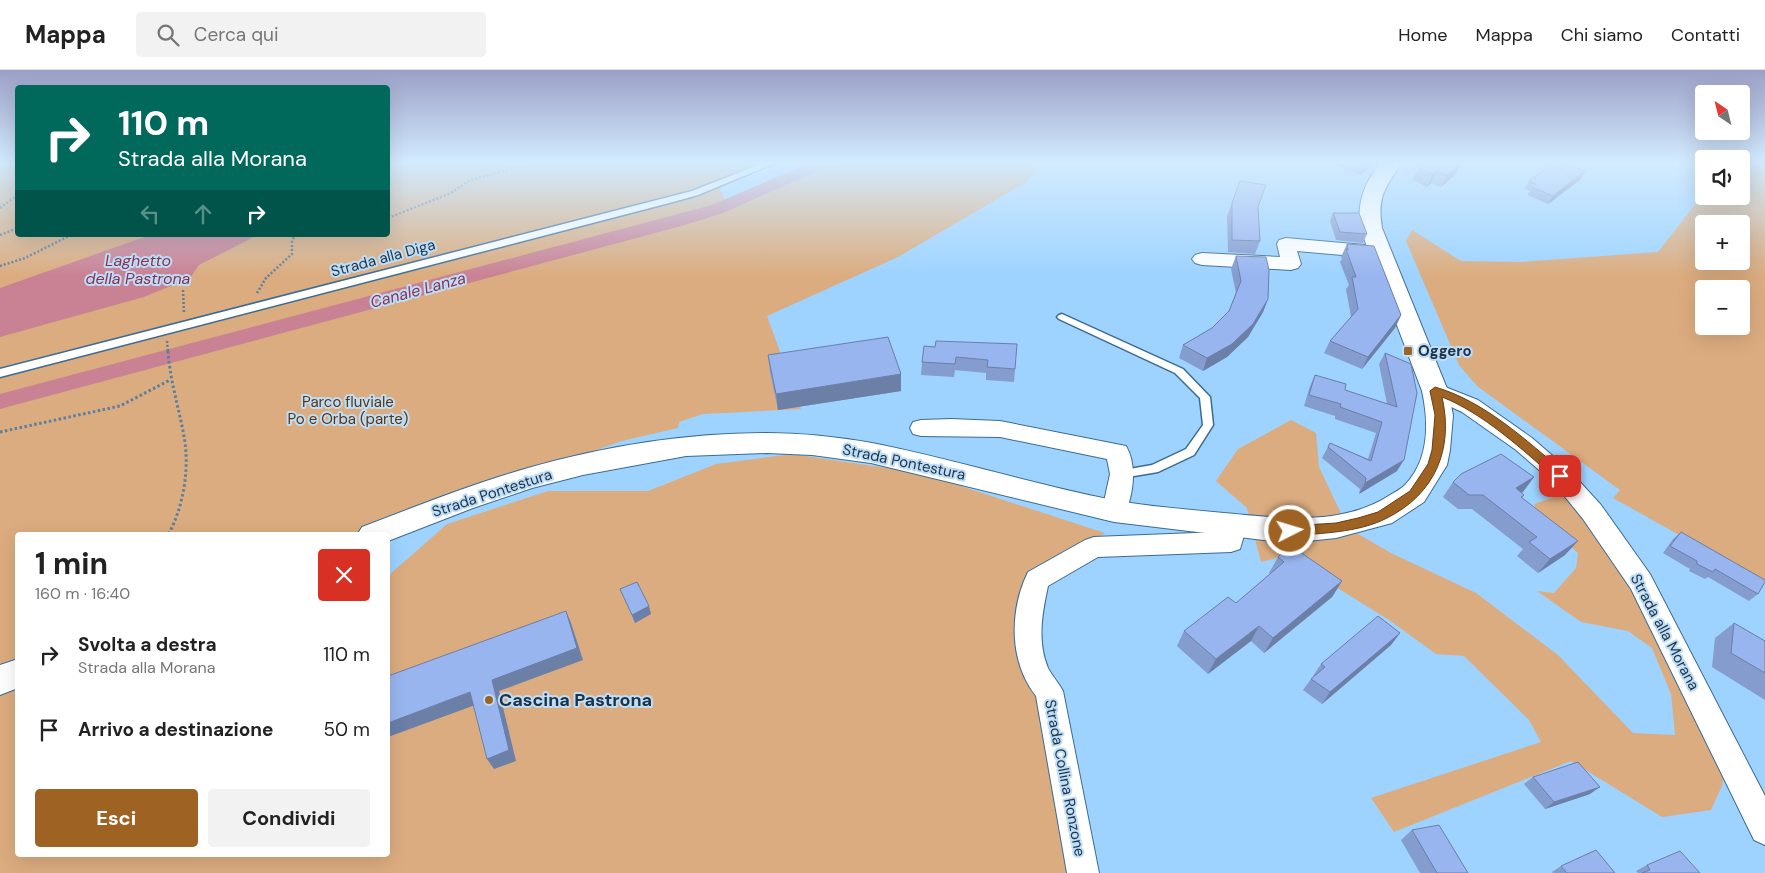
<!DOCTYPE html>
<html lang="it">
<meta charset="utf-8">
<style>
body{margin:0;font-family:"DM Sans",sans-serif;background:#f2f2f2;color:#222;height:100vh;display:flex;flex-direction:column;font-size:19px;white-space:nowrap}
*{box-sizing:border-box;margin:0}
p{font-size:16px;color:#767676}
.icon{flex:none;width:28px;height:28px;fill:none;stroke:currentColor;stroke-width:2;stroke-linecap:round;stroke-linejoin:round}
.map{position:relative;flex:1;overflow:hidden}
.drawer{position:absolute;left:15px;top:462px;width:375px;height:325px;display:flex;flex-direction:column;background:#fff;border-radius:5px;box-shadow:0 5px 20px #0002}
.drawer>*{flex:none}
.hud{position:absolute;left:15px;top:15px;width:375px;height:152px;border-radius:5px;box-shadow:0 5px 20px #0002;background:#00695c;color:#fff;overflow:hidden}
.needle{width:32px;rotate:325deg}
.buttons{position:absolute;left:1695px;top:15px;display:grid;gap:10px}
.buttons a{display:grid;place-items:center;width:55px;height:55px;border-radius:5px;background:#fff;box-shadow:0 5px 20px #0002;font-size:25px}
.pin{position:absolute;display:grid;place-items:center;width:42px;height:42px;color:#fff;margin:-21px;border-radius:10px;box-shadow:0 2px 8px #0006}
.me{position:absolute;width:55px;margin:-28px;rotate:85deg;stroke-linejoin:round;filter:drop-shadow(0 0 4px #0008)}
.turn{display:flex;align-items:center;gap:18px;height:105px;padding:0 20px;font-size:22px}
.turn .icon{width:65px;height:65px;stroke-width:2.5}
.turn b{display:block;font-size:35px;line-height:42px}
.lanes{display:flex;align-items:center;height:48px;padding:0 20px;background:#0003;justify-content:center;gap:25px;direction:ltr}
.lanes .off{opacity:.35}
.round{display:grid;place-items:center;flex:none;width:52px;height:52px;border-radius:5px;background:#f2f2f2}
.overview{display:flex;align-items:center;justify-content:space-between;height:85px;padding:0 20px}
h1{font-size:30px;font-weight:700;line-height:38px}
.action{display:flex;gap:10px;margin-top:auto;padding:10px 20px}
.action a{flex:1;height:58px;border-radius:5px;background:#9e6323;color:#fff;font-size:20px;font-weight:700;line-height:58px;text-align:center}
.action a+a{background:#f2f2f2;color:#222}
ul{padding:0;list-style:none}
li{display:flex;align-items:center;gap:15px;height:75px;padding:0 20px}
li div{flex:1}
li b{display:block;font-size:19px}
li em{font-style:normal}
header{display:flex;align-items:center;gap:30px;box-sizing:border-box;height:70px;padding:0 25px;background:#fff;border-bottom:1px solid #e0e0e0}
header strong{font-size:24px}
nav{display:flex;gap:28px;margin-inline-start:auto;font-size:18px}
.search{width:350px;height:45px;background:#f2f2f2;display:flex;align-items:center;gap:12px;box-sizing:border-box;padding:0 18px;border-radius:5px;color:#767676;font-size:19px}
.map>svg:first-child{display:block}
</style>
<header>
<strong>Mappa</strong>
<div class="search"><svg class="icon" aria-label="search" viewBox="0 0 24 24"><circle cx="10" cy="10" r="6"/><path d="M15 15l6 6"/></svg>Cerca qui</div>
<nav><a>Home</a><a>Mappa</a><a>Chi siamo</a><a>Contatti</a></nav>
</header>
<div class="map">
<svg width="1765" height="803" viewBox="0 0 1765 803">
<rect width="100%" height="100%" fill="#9ed3ff"/>
<g fill="#dbac7f" fill-rule="evenodd">
<polygon points="0,93 17,93 18,165 388,165 388,93 767,93 719,114 728,140 836,93 1042,93 1025,113 898,187 767,246 801,339 703,344 679,352 678,358 622,371 553,395 370,465 18,465 17,600 0,606"/>
<path d="M 1741,93 L 1765,93 L 1765,513 L 1613,428 L 1620,420 L 1477,316 L 1459,295 L 1406,171 L 1412,160 L 1461,191 L 1520,192 L 1658,182 L 1704,123 L 1704,126 L 1741,126 ZM 1704,154 L 1741,154 L 1741,191 L 1704,191 ZM 1704,219 L 1741,219 L 1741,256 L 1704,256 Z"/>
<polygon points="1291,350 1316,363 1319,397 1348,458 1391,483 1476,523 1558,585 1633,663 1675,665 1671,624 1652,578 1628,561 1581,552 1537,521 1554,523 1576,498 1578,483 1541,450 1534,434 1563,424 1591,447 1641,512 1728,694 1721,718 1711,740 1662,747 1571,691 1394,762 1371,728 1541,672 1529,650 1464,586 1436,584 1389,550 1286,486 1261,492 1247,438 1216,411 1238,379"/>
<polygon points="792,384 921,403 1105,463 1026,518 1081,803 0,803 0,619 17,612 18,785 388,785 388,506 447,454 548,421 648,421 716,394"/>
</g>
<g fill="#c98293">
<polygon points="809,93 836,93 723,143 685,155 0,339 0,324 712,135"/>
<polygon points="150,165 258,165 199,195 190,208 144,227 0,267 0,218"/>
</g>
<g fill="none" stroke-linecap="round" stroke-linejoin="round">
<g stroke="#3a6c93" stroke-width="3">
<g id="lane">
<polygon points="763,93 775,93 698,125 673,132 0,307 0,299 692,121"/>
<polygon points="1062,244 1183,299 1210,327 1213,355 1194,385 1158,402 1122,408 1118,407 1116,404 1118,401 1152,395 1186,379 1203,355 1200,328 1175,303 1059,249 1057,247 1059,245"/>
</g>
</g>
<g stroke="#3a6c93" stroke-width="2">
<g id="street">
<polygon points="1286,168 1376,176 1383,178 1386,182 1383,186 1376,188 1297,181 1301,194 1298,198 1291,200 1202,195 1195,193 1192,189 1195,185 1202,183 1280,187 1277,174 1279,170"/>
<polygon points="1435,313 1478,330 1532,368 1569,400 1601,435 1650,504 1765,726 1765,775 1754,770 1631,519 1583,449 1553,412 1516,380 1462,342 1427,326 1424,321 1427,316"/>
<path d="M 951,349 L 1000,351 L 1126,376 C 1138,396 1133,428 1123,448 L 1114,451 L 1105,448 L 1102,441 L 1110,404 L 1107,389 L 1000,367 L 921,366 L 913,364 L 910,358 L 913,352 L 921,350 Z"/>
<path d="M 1235,445 L 1244,448 L 1247,455 L 1240,479 L 1231,482 L 1098,487 L 1048,516 C 1042,544 1037,571 1048,598 C 1052,606 1059,613 1063,621 L 1099,803 L 1067,803 L 1036,626 C 1009,592 1009,541 1028,502 L 1085,470 L 1094,467 L 1221,462 L 1226,448 Z"/>
</g>
</g>
<g stroke="#3a6c93" stroke-width="2">
<g id="secondary">
<path d="M 1381,93 L 1402,93 C 1385,118 1377,126 1382,158 L 1448,321 L 1453,345 L 1450,380 L 1447,395 L 1424,432 L 1392,453 L 1336,468 L 1289,473 L 1114,452 L 871,393 L 812,385 L 767,383 L 686,386 L 583,405 L 532,418 L 473,438 L 388,471 L 388,465 L 357,465 L 362,457 C 417,436 472,414 528,398 C 605,376 687,363 767,363 C 802,363 838,367 872,373 C 953,389 1032,414 1113,430 C 1149,437 1187,439 1224,443 C 1279,448 1341,457 1390,425 C 1395,422 1401,419 1405,415 C 1429,390 1429,353 1422,321 L 1360,158 C 1357,133 1364,112 1381,93 Z"/>
<polygon points="18,589 18,618 0,625 0,595"/>
</g>
</g>
<g stroke="#5b7f9d" stroke-width="2.5" stroke-dasharray="2 2" stroke-linecap="butt">
<polyline points="0,138 18,125"/>
<polyline points="388,148 451,123 470,110 508,100 523,93"/>
<polyline points="0,165 18,158"/>
<polyline points="0,196 25,188 71,165"/>
<polyline points="183,220 184,243"/>
<polyline points="257,223 266,208 292,184 292,172 295,165"/>
<polyline points="167,271 168,282"/>
</g>
<g stroke="#5b7f9d" stroke-width="3" stroke-dasharray="2.5 2.5" stroke-linecap="butt">
<path d="M 168,281 C 170,312 180,341 185,372 C 189,402 183,438 168,465"/>
<polyline points="0,362 120,336 170,310"/>
</g>
<use href="#lane" fill="#fff" fill-rule="evenodd"/>
<use href="#street" fill="#fff" fill-rule="evenodd"/>
<use href="#secondary" fill="#fff" fill-rule="evenodd"/>
</g>
<g fill="#849cce">
<polygon points="1337,93 1375,93 1361,105 1336,95"/>
<polygon points="1423,93 1461,93 1456,104 1441,117 1431,113 1427,117 1412,110 1418,98"/>
<polygon points="1580,110 1548,134 1527,125 1530,121 1525,119 1529,111"/>
<polygon points="1232,133 1258,138 1260,171 1255,184 1228,182 1227,146"/>
<polygon points="1333,143 1367,164 1363,173 1336,170 1330,151"/>
<polygon points="1347,174 1401,245 1395,258 1362,299 1324,283 1330,271 1351,247 1346,219 1349,215 1340,192 1342,189 1341,187"/>
<polygon points="1236,186 1268,229 1263,242 1248,267 1227,287 1203,301 1179,288 1183,275 1212,258 1229,241 1236,223 1231,199"/>
<polygon points="936,271 1015,299 1014,312 986,310 986,303 955,300 954,307 921,305 922,292 935,277"/>
<polygon points="1385,283 1411,294 1397,401 1359,424 1360,419 1322,388 1330,373 1368,389 1376,363 1335,349 1335,346 1304,336 1310,316 1315,305 1345,320 1387,334 1379,294"/>
<polygon points="768,285 901,321 778,340 770,302"/>
<polygon points="1534,407 1521,423 1524,425 1522,428 1565,485 1538,503 1517,486 1523,479 1472,439 1458,439 1443,427 1453,412"/>
<polygon points="1681,462 1758,524 1749,531 1708,507 1705,509 1689,501 1690,499 1663,483 1673,469"/>
<polygon points="1278,487 1342,511 1332,527 1264,583 1251,571 1208,604 1177,576 1184,561 1236,533 1270,504 1269,503"/>
<polygon points="620,519 651,544 635,553"/>
<polygon points="1734,553 1765,571 1765,630 1712,597 1715,568"/>
<polygon points="1400,563 1391,575 1322,634 1303,620 1311,609 1314,606 1313,606 1321,594"/>
<polygon points="1533,707 1590,724 1545,739 1524,714"/>
<polygon points="1412,760 1468,803 1420,803 1401,770"/>
<polygon points="1647,795 1700,803 1638,803 1636,801"/>
<polygon points="1561,796 1615,803 1553,803 1552,802"/>
</g>
<g fill="#6b7fa7">
<polygon points="1368,93 1375,93 1361,105 1365,96"/>
<polygon points="1460,93 1461,93 1456,104 1441,117 1447,105"/>
<polygon points="1437,101 1431,113 1427,117 1433,104"/>
<polygon points="1585,101 1580,110 1548,134 1553,126"/>
<polygon points="1268,229 1263,242 1248,267 1227,287 1203,301 1207,288"/>
<polygon points="1401,245 1395,258 1362,299 1368,287"/>
<polygon points="901,304 901,321 778,340 776,324"/>
<polygon points="1404,390 1397,401 1359,424 1365,413"/>
<polygon points="1534,407 1523,422 1505,433 1516,418"/>
<polygon points="1578,471 1565,485 1538,503 1550,489"/>
<polygon points="1342,511 1332,527 1264,583 1273,568"/>
<polygon points="649,536 651,544 635,553 632,545"/>
<polygon points="566,541 571,553 583,590 499,621 516,691 494,699 487,689 492,610"/>
<polygon points="1259,556 1251,571 1208,604 1216,589"/>
<polygon points="1400,563 1391,575 1322,634 1330,622"/>
<polygon points="470,622 478,634 388,667 388,653"/>
<polygon points="1600,717 1590,724 1545,739 1554,732"/>
</g>
<g fill="#99b5ef" stroke="#6b7fa7">
<polygon points="1357,93 1368,93 1365,96"/>
<polygon points="1423,93 1460,93 1447,105 1437,101 1433,104 1418,98"/>
<polygon points="1567,94 1585,101 1553,126 1532,117 1536,114 1529,111 1550,95 1562,99"/>
<polygon points="1240,111 1266,115 1258,137 1260,171 1232,170 1232,133"/>
<polygon points="1333,143 1359,143 1367,164 1340,162"/>
<polygon points="1347,174 1374,176 1401,245 1368,287 1330,271 1358,239 1352,207 1356,207 1346,179 1348,180"/>
<polygon points="1236,186 1266,187 1269,200 1268,229 1253,254 1232,274 1207,288 1183,275 1212,258 1229,241 1241,211"/>
<polygon points="888,267 901,304 776,324 768,285"/>
<polygon points="936,271 1017,274 1015,299 987,297 988,290 956,287 955,294 922,292 924,276 935,277"/>
<polygon points="1385,283 1411,294 1417,323 1404,390 1365,413 1366,408 1328,377 1330,373 1371,391 1382,352 1340,337 1341,334 1309,325 1315,305 1346,314 1345,320 1397,337"/>
<polygon points="1501,384 1534,407 1516,418 1524,425 1521,427 1578,471 1550,489 1529,472 1537,467 1483,425 1469,425 1453,412 1461,404"/>
<polygon points="1681,462 1765,510 1765,512 1758,524 1715,499 1713,502 1697,494 1697,491 1670,476"/>
<polygon points="1290,475 1342,511 1273,568 1259,556 1216,589 1184,561 1228,527 1236,533 1284,492 1278,487"/>
<polygon points="637,512 649,536 632,545 620,519"/>
<polygon points="566,541 577,578 492,610 509,680 487,689 470,622 388,653 388,606"/>
<polygon points="1378,546 1400,563 1330,622 1311,609 1325,597 1321,594"/>
<polygon points="1734,553 1765,571 1765,603 1731,583"/>
<polygon points="1578,692 1600,717 1554,732 1533,707"/>
<polygon points="1439,755 1468,803 1437,803 1412,760"/>
<polygon points="1596,780 1615,803 1567,803 1561,796"/>
<polygon points="1680,781 1700,803 1642,803 1650,800 1647,795"/>
</g>
<linearGradient id="sky" x2="0" y2="1"><stop stop-color="#9ba0c6"/><stop offset="0.45" stop-color="#d3ebff"/><stop offset="1" stop-color="#d3ebff" stop-opacity="0"/></linearGradient>
<rect width="1765" height="206" fill="url(#sky)"/>
<path fill="#9e6323" stroke="#674017" d="M 1435,317 C 1484,331 1526,370 1565,403 L 1566,406 L 1565,409 L 1556,409 C 1523,380 1483,343 1442,327 C 1454,379 1435,424 1387,448 C 1358,463 1321,463 1290,466 L 1285,465 L 1284,461 L 1285,458 L 1290,456 L 1336,453 L 1358,448 L 1378,442 L 1410,421 L 1428,394 L 1432,380 L 1435,345 L 1430,321 Z"/>
<g fill="#9e6323" stroke="#beddf8" stroke-width="2">
<rect x="1403" y="276" width="10" height="10" rx="2.5"/>
<circle cx="489" cy="630" r="5"/>
</g>
<g text-anchor="middle" dominant-baseline="central" stroke-width="4" stroke-linejoin="round" paint-order="stroke">
<g font-size="15" fill="#1e3445" stroke="#beddf8">
<text transform="translate(383 188) rotate(-15)">Strada alla Diga</text>
<text transform="translate(904 392) rotate(12)">Strada Pontestura</text>
<text transform="translate(492 423) rotate(-18)">Strada Pontestura</text>
<text transform="translate(1665 562) rotate(62)">Strada alla Morana</text>
<text transform="translate(1065 708) rotate(79)">Strada Collina Ronzone</text>
</g>
<g font-size="15" font-weight="bold" fill="#1e3445" stroke="#beddf8" text-anchor="start">
<text x="1418" y="281">Oggero</text>
</g>
<g font-size="15" fill="#58350f" stroke="#beddf8">
<text x="348" y="332">Parco fluviale<tspan x="348" dy="17">Po e Orba (parte)</tspan></text>
</g>
<g font-size="16" font-style="italic" fill="#88324d" stroke="#beddf8">
<text x="138" y="190">Laghetto<tspan x="138" dy="18">della Pastrona</tspan></text>
<text transform="translate(418 220) rotate(-15)">Canale Lanza</text>
</g>
<g font-size="18" font-weight="bold" fill="#1e3445" stroke="#beddf8" text-anchor="start">
<text x="499" y="630">Cascina Pastrona</text>
</g>
</g>
</svg>
<div class="buttons">
<a><svg class="needle" viewBox="-14 -14 28 28"><path d="M0-13l5 13h-10z" fill="#e53935"/><path d="M0 13l5-13h-10z" fill="#767676"/></svg></a>
<a><svg class="icon" aria-label="sound" viewBox="0 0 24 24"><path d="M4 9h4l5-4v14l-5-4H4zM17 9q2 3 0 6"/></svg></a>
<a>+</a>
<a>−</a>
</div>
<div class="pin" style="left:1560px;top:406px;background:#d93025"><svg class="icon" aria-label="arrive" viewBox="0 0 24 24"><path d="M6 21V4h12l-3 4 3 4H6"/></svg></div>
<svg class="me" style="left:1290px;top:461px" viewBox="-20 -20 40 40"><circle r="17" fill="#9e6323" stroke="#fff" stroke-width="3"/><path d="M0-11L8 9 0 5-8 9z" fill="#fff"/></svg>
<div class="hud">
<div class="turn"><svg class="icon" aria-label="right" viewBox="0 0 24 24"><path d="M7 20v-9h11M14 6l5 5-5 5"/></svg><div><b>110 m</b>Strada alla Morana</div></div>
<div class="lanes"><svg class="icon off" aria-label="left" viewBox="0 0 24 24"><path d="M17 20v-9H6M10 6l-5 5 5 5"/></svg><svg class="icon off" aria-label="ahead" viewBox="0 0 24 24"><path d="M12 20V5M6 11l6-6 6 6"/></svg><svg class="icon" aria-label="right" viewBox="0 0 24 24"><path d="M7 20v-9h11M14 6l5 5-5 5"/></svg></div>
</div>
<section class="drawer">
<div class="overview"><div><h1>1 min</h1><p>160 m · 16:40</p></div><a class="round" style="background:#d93025;color:#fff"><svg class="icon" aria-label="close" viewBox="0 0 24 24"><path d="M6 6l12 12M18 6L6 18"/></svg></a></div>
<ul>
<li><svg class="icon" aria-label="right" viewBox="0 0 24 24"><path d="M7 20v-9h11M14 6l5 5-5 5"/></svg><div><b>Svolta a destra</b><p>Strada alla Morana</p></div><em>110 m</em></li>
<li><svg class="icon" aria-label="arrive" viewBox="0 0 24 24"><path d="M6 21V4h12l-3 4 3 4H6"/></svg><div><b>Arrivo a destinazione</b></div><em>50 m</em></li>
</ul>
<div class="action"><a>Esci</a><a>Condividi</a></div>
</section>
</div>
